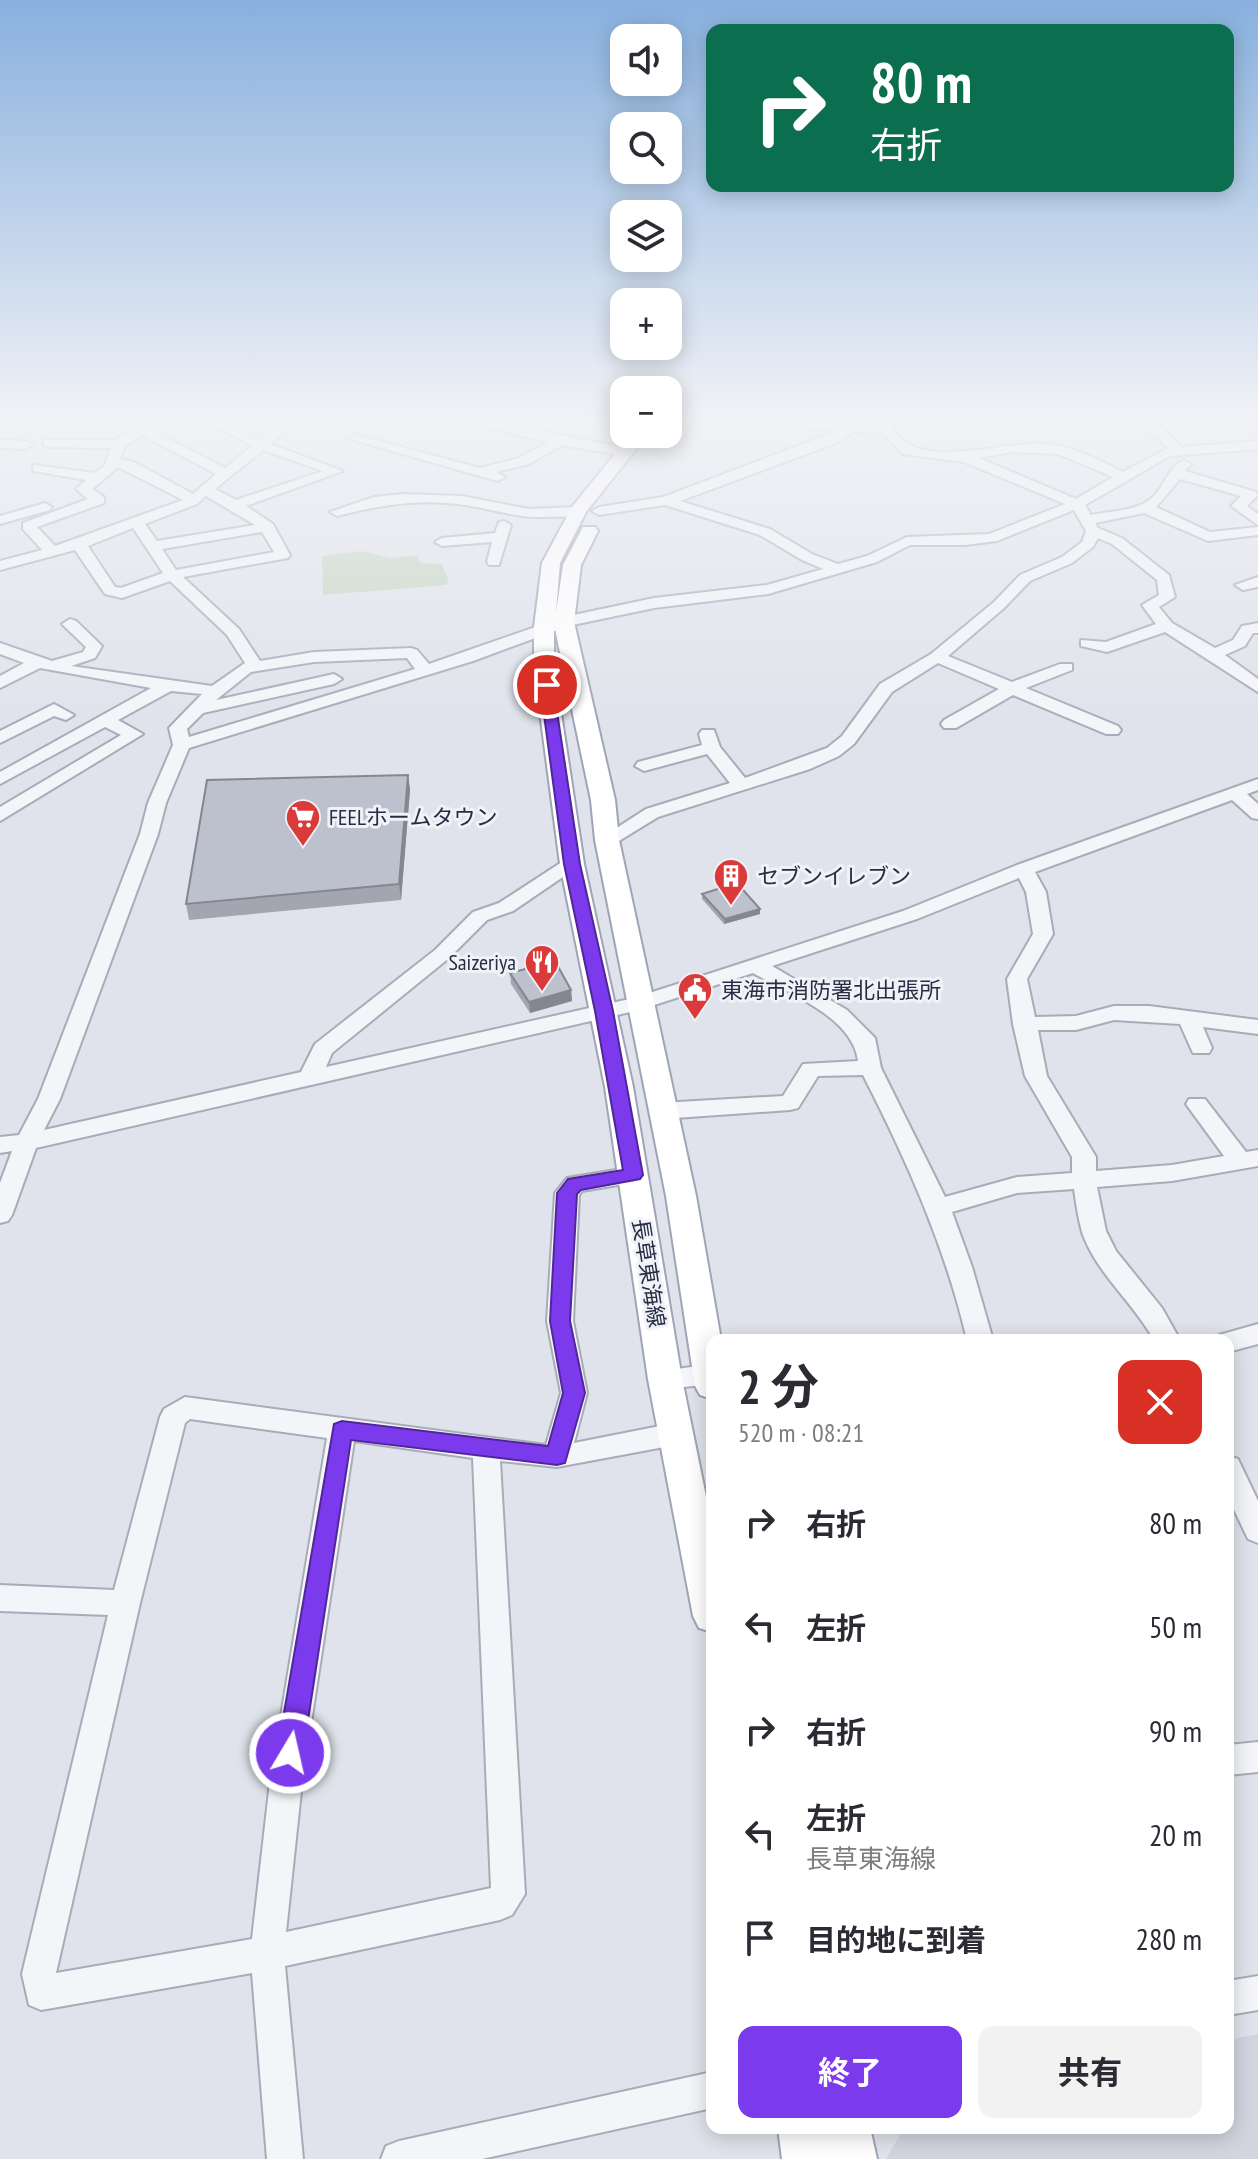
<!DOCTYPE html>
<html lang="ja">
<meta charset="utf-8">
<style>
body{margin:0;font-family:"PT Sans Narrow","Noto Sans JP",sans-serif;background:#f2f2f3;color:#2b2b33;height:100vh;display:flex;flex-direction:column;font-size:30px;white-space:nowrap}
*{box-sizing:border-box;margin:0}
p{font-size:26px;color:#7c7c81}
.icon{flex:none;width:44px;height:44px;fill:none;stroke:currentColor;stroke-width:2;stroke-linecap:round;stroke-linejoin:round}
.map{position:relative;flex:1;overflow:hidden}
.details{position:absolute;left:706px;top:1334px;width:528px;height:800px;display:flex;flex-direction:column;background:#fff;border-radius:16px;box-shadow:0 4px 20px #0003}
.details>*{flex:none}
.guide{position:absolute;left:706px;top:24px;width:528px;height:168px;border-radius:16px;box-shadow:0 4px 20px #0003;background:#0b6e4f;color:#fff;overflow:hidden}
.tools{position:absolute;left:610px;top:24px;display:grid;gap:16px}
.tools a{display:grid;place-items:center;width:72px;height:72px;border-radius:16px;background:#fff;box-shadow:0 4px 20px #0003;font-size:40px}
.pin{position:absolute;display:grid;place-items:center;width:68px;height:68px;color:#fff;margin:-34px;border:4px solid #fff;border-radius:50%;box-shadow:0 2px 8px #0007}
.me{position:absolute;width:88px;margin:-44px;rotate:9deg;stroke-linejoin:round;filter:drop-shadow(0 0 6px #0008)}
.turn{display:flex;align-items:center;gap:28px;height:168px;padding:0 32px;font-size:36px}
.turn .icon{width:104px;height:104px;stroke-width:2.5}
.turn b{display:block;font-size:56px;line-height:68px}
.round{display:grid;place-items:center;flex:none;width:84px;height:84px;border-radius:16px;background:#f2f2f3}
.head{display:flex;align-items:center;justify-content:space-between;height:136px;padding:0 32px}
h1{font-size:48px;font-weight:700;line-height:60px}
.primary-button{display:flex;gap:16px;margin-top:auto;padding:16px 32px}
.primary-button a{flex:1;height:92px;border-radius:16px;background:#7c3aed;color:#fff;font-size:32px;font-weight:700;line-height:92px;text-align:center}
.primary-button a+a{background:#f2f2f3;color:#2b2b33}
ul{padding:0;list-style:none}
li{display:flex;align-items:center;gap:24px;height:104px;padding:0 32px}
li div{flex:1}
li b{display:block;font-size:30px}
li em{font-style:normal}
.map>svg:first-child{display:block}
</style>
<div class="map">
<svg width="1258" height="2159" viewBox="0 0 1258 2159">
<rect width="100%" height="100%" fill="#e0e3eb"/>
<polygon fill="#d2d5e0" points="1258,2034 1258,2159 886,2159 904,2128 1228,2128 1228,2040"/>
<polygon fill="#c3d5c1" points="361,551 391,558 417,555 421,563 442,564 449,582 446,585 323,595 322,556"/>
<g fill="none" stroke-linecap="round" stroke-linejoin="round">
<g stroke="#a8acb9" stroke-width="4">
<g id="minor">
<path d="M 145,419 L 158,419 L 150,429 L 225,468 L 252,446 L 202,419 L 218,419 L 259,440 L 285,419 L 299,419 L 270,444 L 343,471 L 246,506 L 273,524 L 290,555 L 288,558 L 183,577 L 239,629 L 260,661 L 314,652 L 411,648 L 417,650 L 429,664 L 564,617 L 654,598 L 767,585 L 823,569 L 802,560 L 760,535 L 665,505 L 599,515 L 592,511 L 599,507 L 663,497 L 837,431 L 763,423 L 757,419 L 870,425 L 879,425 L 878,419 L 975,419 L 969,423 L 892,425 C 911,475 1007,439 1047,444 C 1075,447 1099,460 1123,472 L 1168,448 L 1139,419 L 1152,419 L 1182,447 L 1258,441 L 1258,449 L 1170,456 L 1085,505 L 1091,515 C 1110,511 1137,511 1152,498 C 1165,486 1168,467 1184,460 L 1191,464 L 1185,471 L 1256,492 L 1258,495 L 1247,506 L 1258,514 L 1258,525 L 1231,506 L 1241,496 L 1180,479 L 1156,507 L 1210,532 L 1258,527 L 1258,535 L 1208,541 L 1144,513 L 1095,523 L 1098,528 L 1122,538 L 1169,575 L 1175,597 L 1159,607 L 1172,623 L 1215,648 L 1233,640 L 1242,626 L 1258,623 L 1258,633 L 1253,633 L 1245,646 L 1225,655 L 1258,679 L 1258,692 L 1165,632 L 1107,652 L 1081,646 L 1081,640 L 1106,642 L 1156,624 L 1142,605 L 1159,595 L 1157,580 L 1112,544 L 1098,538 L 1093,547 L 1072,563 L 1030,581 L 1004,608 L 948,656 L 1012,682 L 1060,664 L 1072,664 L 1072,670 L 1026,688 L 1118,726 L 1121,730 L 1118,734 L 1106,734 L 1013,695 L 956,728 L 944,728 L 941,724 L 944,720 L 999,689 L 938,663 L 892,692 L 854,744 L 839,756 L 810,769 L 658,817 L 614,844 L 600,844 L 598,840 L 646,809 L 730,783 L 707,754 L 644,771 L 635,766 L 638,762 L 702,745 L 699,734 L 702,730 L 714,730 L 720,747 L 745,778 L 827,748 L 842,736 L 880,684 L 931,654 L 994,602 L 1020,575 L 1062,557 L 1082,542 L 1086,531 L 1074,510 L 997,541 L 965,545 L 910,545 L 877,562 L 768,594 L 654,608 L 568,626 L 473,661 L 189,748 L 166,803 L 158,834 L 60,1099 L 44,1130 L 301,1072 L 315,1044 L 435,950 L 473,912 L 499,903 L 565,860 L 572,858 L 582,864 L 513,911 L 487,920 L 449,958 L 332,1053 L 326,1067 L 634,998 L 903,911 L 1017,865 L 1258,779 L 1258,790 L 1247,794 L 1258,804 L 1258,819 L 1252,818 L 1232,800 L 1035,872 L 1046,892 L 1053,934 L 1027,979 L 1035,1017 L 1076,1016 L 1114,1006 L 1149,1006 L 1258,1020 L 1258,1034 L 1203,1027 L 1212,1048 L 1209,1053 L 1193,1053 L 1180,1024 L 1114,1020 L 1076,1030 L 1038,1030 L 1047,1076 L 1096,1157 L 1096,1171 L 1172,1165 L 1224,1156 L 1186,1104 L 1189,1099 L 1205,1099 L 1246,1152 L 1258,1150 L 1258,1166 L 1172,1181 L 1097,1187 L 1106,1231 L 1116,1251 L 1162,1308 L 1180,1340 L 1154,1340 C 1133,1302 1096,1273 1082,1232 C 1078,1218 1076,1203 1074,1189 L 1017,1193 L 952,1212 L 972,1267 L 993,1340 L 967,1340 C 945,1246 907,1161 863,1075 L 818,1076 L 798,1108 L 790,1110 L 661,1119 L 653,1116 L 650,1111 L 653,1106 L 661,1103 L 783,1096 L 803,1064 L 858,1061 C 853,1017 788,993 753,973 L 639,1010 L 36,1148 L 12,1215 L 8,1221 L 0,1223 L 0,1183 L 12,1151 L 0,1153 L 0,1137 L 19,1135 L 38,1099 L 140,834 L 148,803 L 173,745 L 169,728 L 202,694 L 171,691 L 118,720 L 143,734 L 0,821 L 0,807 L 121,735 L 105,727 L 0,784 L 0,772 L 151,688 L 40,668 L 0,688 L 0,676 L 24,663 L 0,654 L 0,643 L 52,661 L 83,652 L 86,647 L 62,624 L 70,619 L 76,621 L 102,646 L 95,658 L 71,666 L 212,686 L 245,663 L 227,635 L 170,581 L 122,598 L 105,594 L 75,550 L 0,570 L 0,561 L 42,550 L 23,529 L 23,523 L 88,499 L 76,489 L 86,480 L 33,471 L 33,465 L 95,473 L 105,465 L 111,448 L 49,447 L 44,446 L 44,440 L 116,440 ZM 853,432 L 882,433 L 903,454 L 964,462 L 1065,504 L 989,534 L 907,537 L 867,556 L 838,564 L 812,554 L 770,529 L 680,501 L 836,443 ZM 142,435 L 216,474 L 193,494 L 134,462 L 120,459 L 125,446 ZM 263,450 L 323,471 L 236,500 L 215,489 ZM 1012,452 L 1058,454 L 1113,477 L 1076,499 L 979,458 ZM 118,467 L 183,500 L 55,546 L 37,527 L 104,503 L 104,497 L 92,489 ZM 206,496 L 255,525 L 157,541 L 145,524 L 197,504 ZM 133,528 L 163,573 L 121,588 L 115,587 L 88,546 ZM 262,532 L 274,552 L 176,570 L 162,549 ZM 407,658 L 415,669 L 189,737 L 187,729 L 203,713 L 334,684 L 342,679 L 334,674 L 216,700 L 251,672 L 314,662 ZM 1019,878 L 1026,892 L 1033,934 L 1007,979 L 1013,1024 L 1025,1076 L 1072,1157 L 1072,1173 L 1017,1177 L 945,1197 L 881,1068 L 875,1038 L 847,1010 L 772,966 L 917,919 Z"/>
<polygon points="455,419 478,419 626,448 633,452 626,456 562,445 529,464 496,472 505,477 498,481 350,439 357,435 480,468 519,458 548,442"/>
<polygon points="0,440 25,441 32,445 25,449 0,448"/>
<path d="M 403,494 L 462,496 L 529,509 L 578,507 L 585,511 C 575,519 556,516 544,517 C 517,518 491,509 465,505 C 419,498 381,505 337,516 L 330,512 L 374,497 Z"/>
<polygon points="45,503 52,507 50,510 0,524 0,516"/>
<polygon points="504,521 511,525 499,565 489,565 487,562 492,542 442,546 435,542 442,538 495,533 499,522"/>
<polygon points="1258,577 1258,587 1243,590 1235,585"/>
<polygon points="54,704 74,715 66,720 54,716 0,743 0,731"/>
<path d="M 634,1167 L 642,1169 L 646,1175 L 642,1181 L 582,1191 L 579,1195 L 573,1321 L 587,1393 L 574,1443 L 675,1423 L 685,1426 L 688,1434 L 685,1442 L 675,1445 L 557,1467 L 500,1461 L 525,1894 L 512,1915 L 500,1920 L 285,1966 L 303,2159 L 267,2159 L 252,1973 L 41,2010 L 29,2005 L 22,1974 L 108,1615 L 0,1611 L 0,1585 L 114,1590 L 160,1417 L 164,1409 L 185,1397 L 546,1445 L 561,1393 L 547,1321 L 555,1193 L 567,1178 ZM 190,1419 L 327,1438 L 270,1782 L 252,1939 L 56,1973 L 140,1603 L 185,1423 ZM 354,1441 L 473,1458 L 491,1888 L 286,1932 L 302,1782 Z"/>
<polygon points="1258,1324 1258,1344 1228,1352 1228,1340 1216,1340 1219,1335"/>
<polygon points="712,1364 712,1384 665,1389 656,1386 652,1379 656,1372"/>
<polygon points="1228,1456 1238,1459 1258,1501 1258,1543 1248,1539 1228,1497"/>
<polygon points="1258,1742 1258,1772 1228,1775 1228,1745"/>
<polygon points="1258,1976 1258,2010 1228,2015 1228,1981"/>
<polygon points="712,2072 712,2108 482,2159 381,2159 386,2146 399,2141"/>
</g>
</g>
<g stroke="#9fa5b8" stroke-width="4">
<g id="major">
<polygon points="668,419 681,419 674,428 668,430"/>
<polygon points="631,434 648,434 586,512 560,563 556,612 563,565 583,527 595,527 598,531 581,565 574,622 615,800 619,840 696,1196 721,1340 712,1340 712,1399 700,1395 695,1386 666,1196 595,840 591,800 554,624 554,667 584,864 633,1087 682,1379 712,1526 712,1632 699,1628 693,1616 648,1379 605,1087 560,864 534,667 534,627 542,563 572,507"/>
<polygon points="778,2128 870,2128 877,2159 782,2159"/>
</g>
</g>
<use href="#minor" fill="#f4f5f8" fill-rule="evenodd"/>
<use href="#major" fill="#fff" fill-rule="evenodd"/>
</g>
<g fill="#a3a6b1">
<polygon points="408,775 410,790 401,900 189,920 186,904"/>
<polygon points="702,894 760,909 760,914 724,924 702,899"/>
<polygon points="510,973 571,990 572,1001 530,1013 511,984"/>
</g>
<g fill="#848790">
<polygon points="408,775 410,790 401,900 399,884"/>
<polygon points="760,909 760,914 724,924 725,919"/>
<polygon points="571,990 572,1001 530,1013 529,1002"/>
</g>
<g fill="#bdc1ce" stroke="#848790" stroke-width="2">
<polygon points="408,775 399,884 186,904 207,780"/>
<polygon points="737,883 760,909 725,919 702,894"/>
<polygon points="555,961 571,990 529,1002 510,973"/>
</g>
<linearGradient id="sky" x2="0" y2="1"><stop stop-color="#88b0de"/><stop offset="0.58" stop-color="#f1f2f6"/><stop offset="1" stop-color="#f1f2f6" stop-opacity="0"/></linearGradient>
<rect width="1258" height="721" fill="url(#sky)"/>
<polygon fill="#7c3aed" stroke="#51269a" stroke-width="2" points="547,681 553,685 580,864 613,1011 643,1175 640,1179 581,1190 577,1194 570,1321 585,1393 565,1463 557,1465 351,1440 303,1753 300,1762 290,1765 281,1762 277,1753 334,1424 342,1421 548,1446 563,1393 550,1321 557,1193 568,1179 623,1170 595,1011 564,864 540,685"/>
<defs>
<g id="supermarket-pin" transform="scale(1.8)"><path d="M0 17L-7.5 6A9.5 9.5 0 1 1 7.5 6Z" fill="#db3a3a" stroke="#f0f2f8"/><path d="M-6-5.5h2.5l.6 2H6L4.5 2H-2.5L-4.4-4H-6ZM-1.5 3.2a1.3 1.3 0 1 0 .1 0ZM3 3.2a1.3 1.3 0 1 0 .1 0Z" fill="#fff"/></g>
<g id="building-pin" transform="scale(1.8)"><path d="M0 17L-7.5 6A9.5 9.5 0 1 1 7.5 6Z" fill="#db3a3a" stroke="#f0f2f8"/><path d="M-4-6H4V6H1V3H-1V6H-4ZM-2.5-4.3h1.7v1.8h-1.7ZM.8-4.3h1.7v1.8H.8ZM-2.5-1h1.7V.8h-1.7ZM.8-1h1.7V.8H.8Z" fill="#fff"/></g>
<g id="restaurant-pin" transform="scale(1.8)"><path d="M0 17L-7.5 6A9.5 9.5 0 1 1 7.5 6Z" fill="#db3a3a" stroke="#f0f2f8"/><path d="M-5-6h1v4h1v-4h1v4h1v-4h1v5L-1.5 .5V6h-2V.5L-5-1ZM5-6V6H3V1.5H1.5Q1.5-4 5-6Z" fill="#fff"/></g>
<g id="civic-pin" transform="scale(1.8)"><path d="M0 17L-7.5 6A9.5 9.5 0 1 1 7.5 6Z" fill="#db3a3a" stroke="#f0f2f8"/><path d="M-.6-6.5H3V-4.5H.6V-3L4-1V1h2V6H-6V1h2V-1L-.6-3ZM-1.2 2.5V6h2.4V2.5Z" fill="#fff"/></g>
</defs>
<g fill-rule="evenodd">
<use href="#supermarket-pin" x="303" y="817"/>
<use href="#building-pin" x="731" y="876"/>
<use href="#restaurant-pin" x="542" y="962"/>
<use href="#civic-pin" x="695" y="990"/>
</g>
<g text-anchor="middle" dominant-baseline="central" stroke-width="6" stroke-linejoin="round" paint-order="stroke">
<g font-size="22" fill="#272d44" stroke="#f0f2f8" text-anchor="start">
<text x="329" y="817">FEELホームタウン</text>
<text x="757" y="876">セブンイレブン</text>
<text x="516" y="962" text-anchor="end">Saizeriya</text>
<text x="721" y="990">東海市消防署北出張所</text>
</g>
<g font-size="22" fill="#272d44" stroke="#f0f2f8">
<text transform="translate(649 1273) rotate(81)">長草東海線</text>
</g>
</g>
</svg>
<div class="tools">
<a><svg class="icon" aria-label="sound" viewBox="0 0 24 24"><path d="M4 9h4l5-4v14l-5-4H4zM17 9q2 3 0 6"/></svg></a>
<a><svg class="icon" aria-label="search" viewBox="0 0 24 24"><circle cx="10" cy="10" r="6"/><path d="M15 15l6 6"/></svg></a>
<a><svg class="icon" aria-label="layers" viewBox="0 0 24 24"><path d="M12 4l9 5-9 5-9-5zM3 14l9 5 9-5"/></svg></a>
<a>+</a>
<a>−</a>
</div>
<div class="pin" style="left:547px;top:685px;background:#d93025"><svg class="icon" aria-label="arrive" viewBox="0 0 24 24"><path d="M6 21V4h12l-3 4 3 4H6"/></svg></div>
<svg class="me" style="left:290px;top:1753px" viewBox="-20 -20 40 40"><circle r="17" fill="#7c3aed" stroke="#fff" stroke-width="3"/><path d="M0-11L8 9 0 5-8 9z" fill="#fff"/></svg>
<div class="guide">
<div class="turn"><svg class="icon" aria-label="right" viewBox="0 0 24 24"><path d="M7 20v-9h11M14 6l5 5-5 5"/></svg><div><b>80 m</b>右折</div></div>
</div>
<section class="details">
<div class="head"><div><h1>2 分</h1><p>520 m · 08:21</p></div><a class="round" style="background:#d93025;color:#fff"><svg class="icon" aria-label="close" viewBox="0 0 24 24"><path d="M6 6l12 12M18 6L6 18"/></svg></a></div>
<ul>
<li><svg class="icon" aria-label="right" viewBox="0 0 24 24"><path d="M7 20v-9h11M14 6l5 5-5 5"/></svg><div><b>右折</b></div><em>80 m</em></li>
<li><svg class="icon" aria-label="left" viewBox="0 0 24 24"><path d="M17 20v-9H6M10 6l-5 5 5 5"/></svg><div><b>左折</b></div><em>50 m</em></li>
<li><svg class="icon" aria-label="right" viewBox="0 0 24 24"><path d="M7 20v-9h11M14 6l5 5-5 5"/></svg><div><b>右折</b></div><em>90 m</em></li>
<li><svg class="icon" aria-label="left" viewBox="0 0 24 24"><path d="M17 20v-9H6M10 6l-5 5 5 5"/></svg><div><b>左折</b><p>長草東海線</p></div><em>20 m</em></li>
<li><svg class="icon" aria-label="arrive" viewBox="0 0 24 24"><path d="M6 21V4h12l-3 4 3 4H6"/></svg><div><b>目的地に到着</b></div><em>280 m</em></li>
</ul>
<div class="primary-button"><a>終了</a><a>共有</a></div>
</section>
</div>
